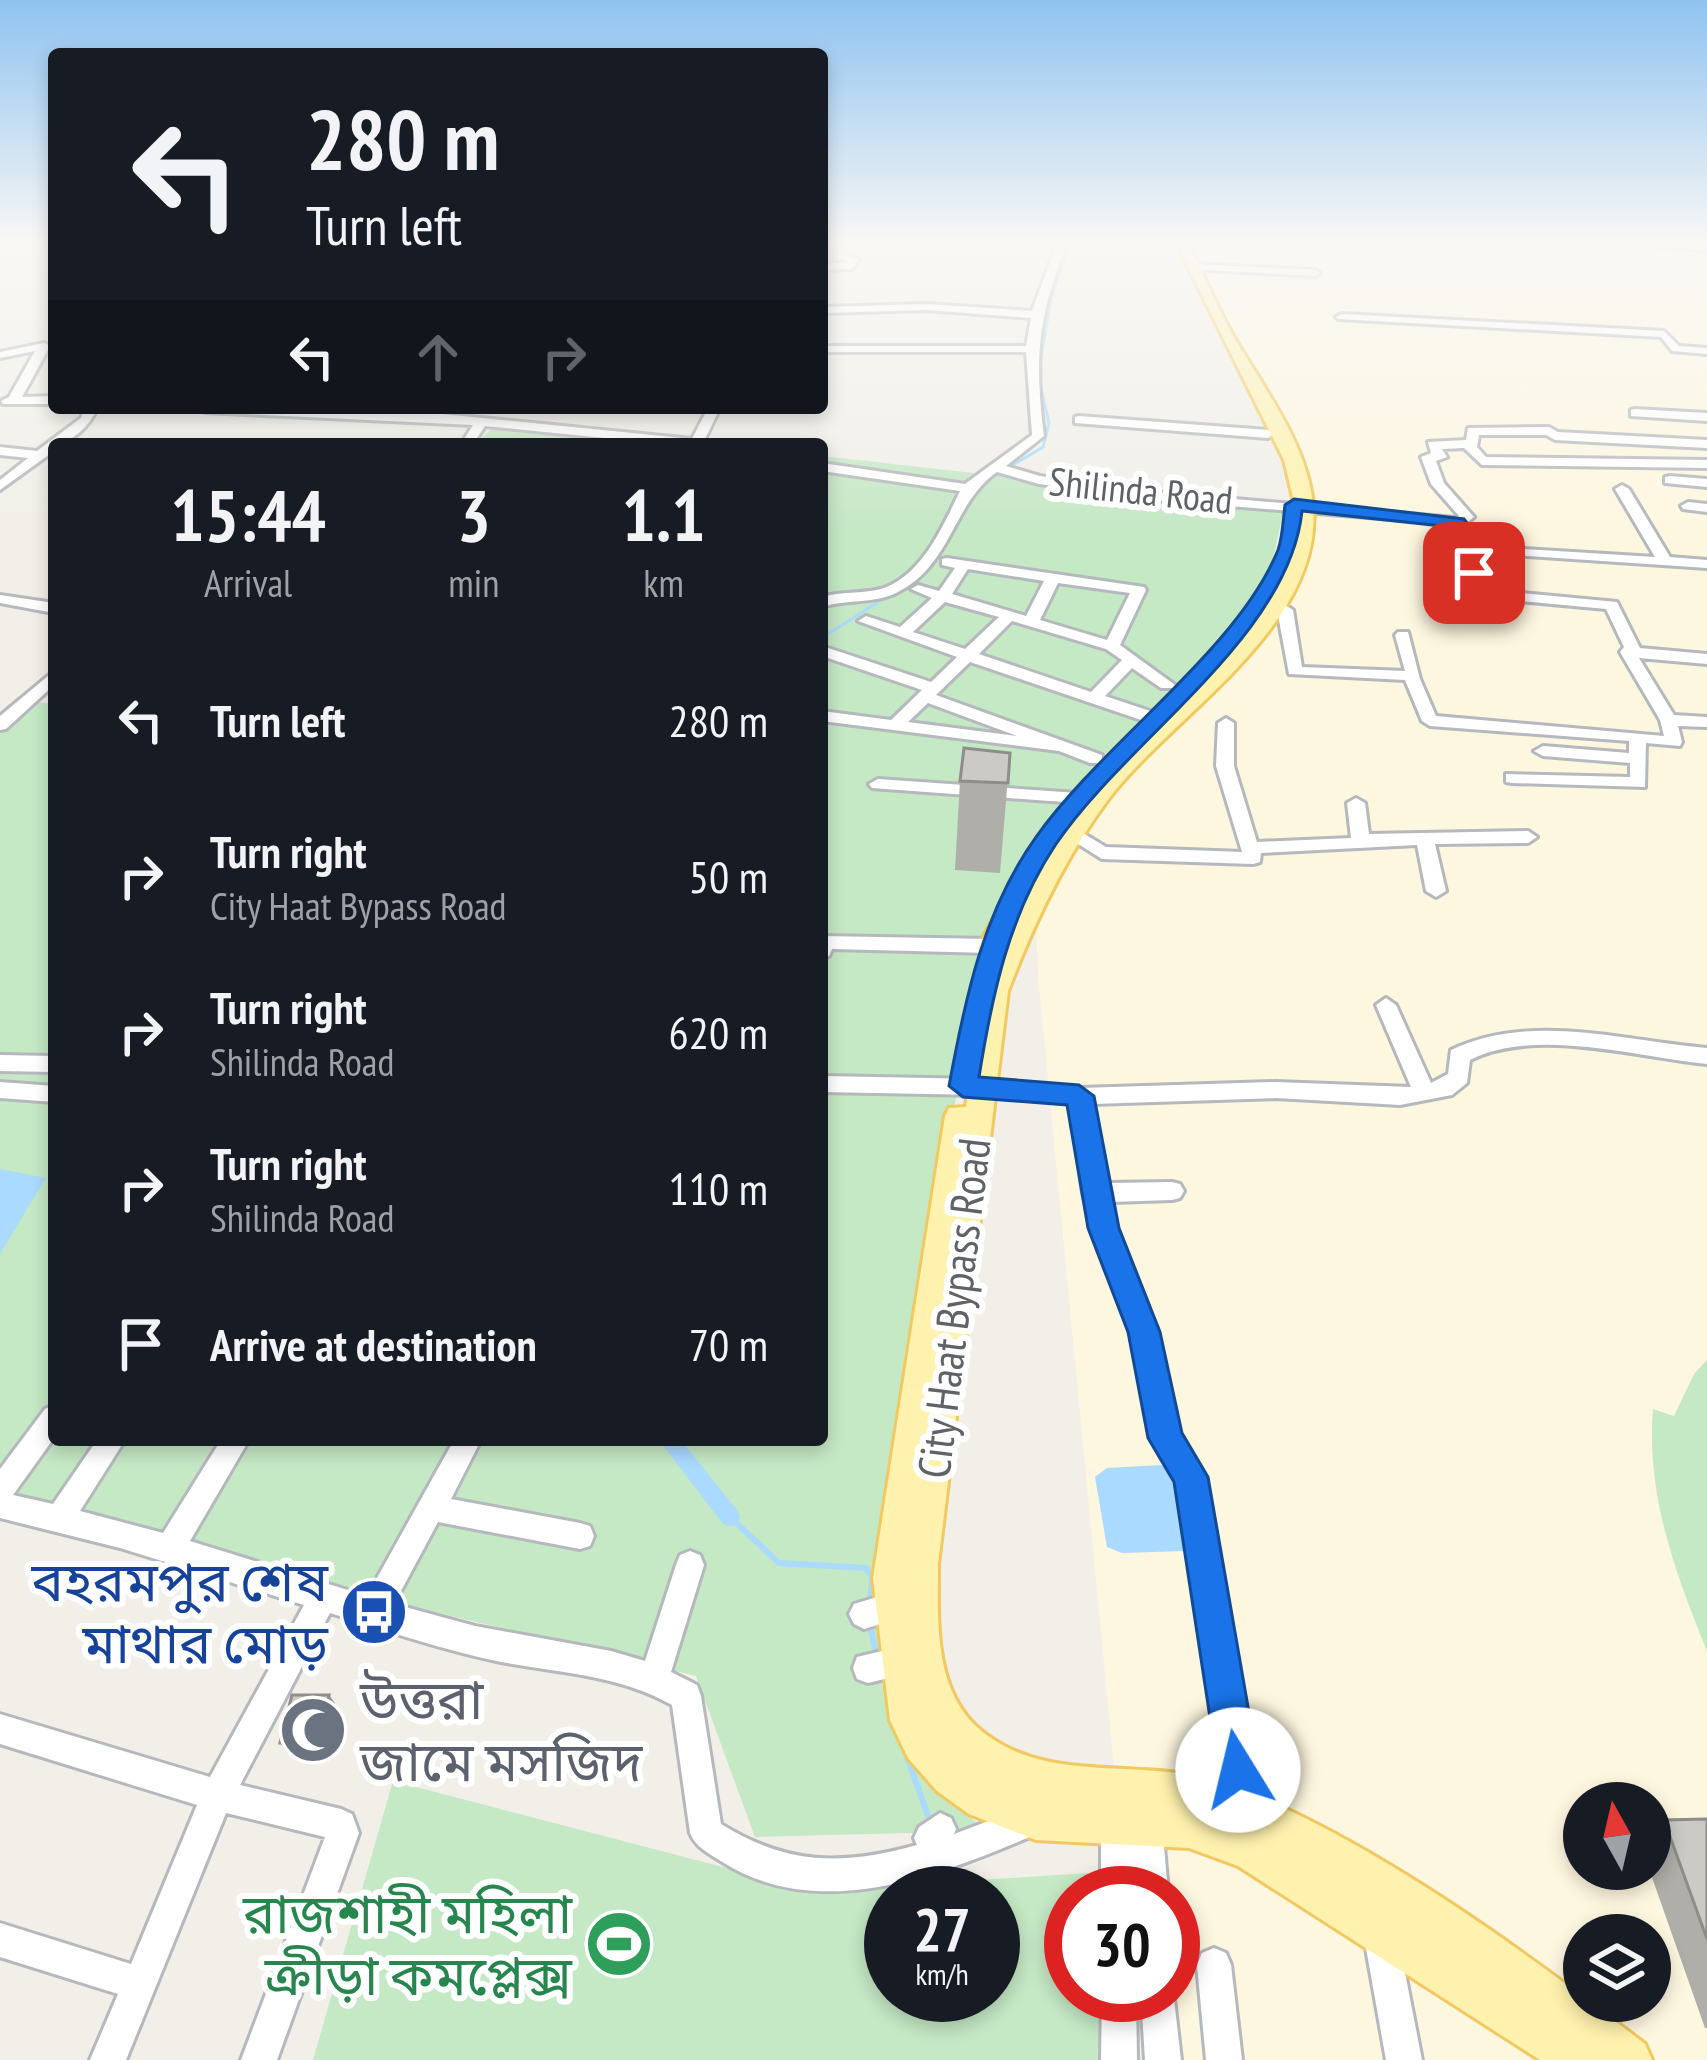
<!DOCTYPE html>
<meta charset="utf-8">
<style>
body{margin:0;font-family:"PT Sans Narrow","Noto Sans Bengali",sans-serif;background:#242831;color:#f1f3f6;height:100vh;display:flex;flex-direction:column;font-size:45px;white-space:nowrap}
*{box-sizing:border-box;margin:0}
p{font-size:39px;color:#9ea1a6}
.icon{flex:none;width:66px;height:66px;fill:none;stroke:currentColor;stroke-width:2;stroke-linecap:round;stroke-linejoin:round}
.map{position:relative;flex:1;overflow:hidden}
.drawer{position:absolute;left:48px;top:438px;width:780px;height:1008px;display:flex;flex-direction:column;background:#171b24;border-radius:12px;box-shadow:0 6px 18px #0003}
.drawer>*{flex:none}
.top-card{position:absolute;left:48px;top:48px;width:780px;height:366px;border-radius:12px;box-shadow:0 6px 18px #0003;background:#171b24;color:#f1f3f6;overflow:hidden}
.needle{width:78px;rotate:352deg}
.buttons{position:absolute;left:1563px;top:1782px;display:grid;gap:24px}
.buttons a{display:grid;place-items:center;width:108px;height:108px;border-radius:50%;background:#171b24;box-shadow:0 6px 18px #0003;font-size:60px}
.speed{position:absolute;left:864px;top:1866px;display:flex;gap:24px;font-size:60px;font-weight:700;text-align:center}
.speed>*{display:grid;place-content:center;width:156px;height:156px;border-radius:50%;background:#171b24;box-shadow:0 6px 18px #0003;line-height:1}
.speed small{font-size:30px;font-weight:400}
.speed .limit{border:18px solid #d22;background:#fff;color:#111}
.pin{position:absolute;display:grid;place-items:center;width:102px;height:102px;color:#fff;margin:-51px;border-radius:24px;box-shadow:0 6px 18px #0006}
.me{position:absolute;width:132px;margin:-66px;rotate:351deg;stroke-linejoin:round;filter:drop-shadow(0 0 9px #0008)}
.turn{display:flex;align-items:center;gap:42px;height:252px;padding:0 60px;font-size:54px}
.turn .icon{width:156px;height:156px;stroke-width:2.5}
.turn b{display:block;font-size:84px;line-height:102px}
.lanes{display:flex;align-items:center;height:114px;padding:0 60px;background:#0003;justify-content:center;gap:60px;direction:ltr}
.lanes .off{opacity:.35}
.eta{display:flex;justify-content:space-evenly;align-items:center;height:204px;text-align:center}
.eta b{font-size:72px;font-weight:700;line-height:84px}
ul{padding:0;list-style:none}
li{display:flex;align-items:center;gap:36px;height:156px;padding:0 60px}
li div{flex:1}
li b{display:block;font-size:45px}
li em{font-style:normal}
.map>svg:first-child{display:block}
</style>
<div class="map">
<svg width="1707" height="2060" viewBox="0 0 1707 2060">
<rect width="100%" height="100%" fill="#f1efe8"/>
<path fill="#fef7e0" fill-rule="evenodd" d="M 1180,241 L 1583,241 L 1704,250 L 1707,255 L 1707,2060 L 1143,2060 L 1136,1995 L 1173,1995 L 1173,1893 L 1126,1893 L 1038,975 L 1035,899 L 1093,818 L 1287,595 L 1310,514 ZM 1584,1803 L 1650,1803 L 1650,1869 L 1584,1869 ZM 1584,1935 L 1650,1935 L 1650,2001 L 1584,2001 Z"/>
<g fill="#c5e8c5" fill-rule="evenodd">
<polygon points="492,428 683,444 476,444"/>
<polygon points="822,456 1284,508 1266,591 1087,785 990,934 942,1165 882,1535 911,1767 986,1831 755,1837 696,1676 0,1505 0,734 36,702 54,704 54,1440 822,1440"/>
<path d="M 1707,1360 L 1707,1651 C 1675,1572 1646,1495 1653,1409 L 1674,1416 L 1694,1374 Z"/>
<path d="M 393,1781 L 815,1891 L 1116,1871 L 1116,1893 L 1071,1893 L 1071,1995 L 1113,1995 L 1111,2060 L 313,2060 ZM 891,1893 L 993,1893 L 993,1995 L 891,1995 Z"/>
</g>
<g fill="#aadaff">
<polygon points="0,1169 46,1178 0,1254"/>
<polygon points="1161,1465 1177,1474 1195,1538 1185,1551 1122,1553 1107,1547 1095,1477 1107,1468"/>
</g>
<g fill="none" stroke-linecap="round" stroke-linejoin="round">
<g stroke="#aadaff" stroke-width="3">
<polyline points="1594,241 1612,242"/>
<polyline points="1039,369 1051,298 1071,241"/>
<polyline points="983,483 1043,447 1049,423 1039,380"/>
<polyline points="822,638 889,595"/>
</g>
<g stroke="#aadaff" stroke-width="6">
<polyline points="730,1517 779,1563 866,1568 872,1577 870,1603"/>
<polyline points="870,1625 876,1654"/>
<polyline points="905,1751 928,1816"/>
</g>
<polygon fill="#aadaff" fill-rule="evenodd" points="659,1440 681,1440 737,1510 740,1517 737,1524 730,1526 723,1524"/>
<g stroke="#b5b8bc" stroke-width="6">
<g id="minor">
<polygon points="835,241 845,241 844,255 859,260 852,269 822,270 822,264 847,262 834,257"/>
<path d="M 1058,241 L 1068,241 C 1038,316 1034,356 1044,436 L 1006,466 L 1040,476 L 1155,492 L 1455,518 L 1459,516 L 1431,484 L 1421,457 L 1431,453 L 1428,442 L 1466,440 L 1468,428 L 1549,427 L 1558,432 L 1707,440 L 1707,448 L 1555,440 L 1546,435 L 1479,435 L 1477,447 L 1486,457 L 1707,460 L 1707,468 L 1482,465 L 1464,448 L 1442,449 L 1447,457 L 1436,461 L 1444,483 L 1474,517 L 1464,525 L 1491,547 L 1655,557 L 1615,489 L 1622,485 L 1629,489 L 1670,557 L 1707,560 L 1707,568 L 1481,553 L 1477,557 L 1488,590 L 1617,602 L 1640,648 L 1707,654 L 1707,664 L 1639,658 L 1674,715 L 1707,717 L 1707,727 L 1678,726 L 1682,742 L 1680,746 L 1646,743 L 1645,787 L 1512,783 L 1506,782 L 1506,774 L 1630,777 L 1630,763 L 1543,756 L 1534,751 L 1543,746 L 1629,753 L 1629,741 L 1430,726 L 1422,721 L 1405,680 L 1289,674 L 1277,610 L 1285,605 L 1293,610 L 1302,667 L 1405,671 L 1395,635 L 1398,632 L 1408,632 L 1420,679 L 1436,716 L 1664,736 L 1660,720 L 1620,652 L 1624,647 L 1606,609 L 1477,597 L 1463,557 L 1470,547 L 1442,523 L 1155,500 L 1039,484 L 997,472 C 953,502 952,566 896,593 C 873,604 846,599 822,607 L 822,597 C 841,591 862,594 881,589 C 922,576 943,526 960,491 L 822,471 L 822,463 L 965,484 L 1032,435 L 1026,352 L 822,352 L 822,346 L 1026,346 L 1031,318 L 927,310 L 822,313 L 822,307 L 927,304 L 1032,311 Z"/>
<polygon points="1608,241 1707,244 1707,250 1613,244"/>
<polygon points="1193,264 1315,270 1320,273 1315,276 1189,269"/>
<polygon points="1342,314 1664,331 1679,346 1707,348 1707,354 1672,351 1661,337 1338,319 1336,317"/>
<polygon points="44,343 50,346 22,397 54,396 54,404 3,404 1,401 9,397 35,351 0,358 0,352"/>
<path d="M 85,408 L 97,408 C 91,424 72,444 54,444 L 54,451 L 0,490 L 0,480 L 28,458 L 0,455 L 0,447 L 37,451 L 81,418 Z"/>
<polygon points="199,408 432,413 692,439 708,408 720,408 704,441 708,444 664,444 485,426 473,444 461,444 473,425 205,412"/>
<polygon points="1635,409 1707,413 1707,421 1631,416 1631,410"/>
<polygon points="1079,416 1268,430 1274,434 1268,438 1075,423 1075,417"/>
<polygon points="1670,476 1707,479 1707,487 1665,483 1665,477"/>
<polygon points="1688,502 1707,504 1707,512 1683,509 1681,506"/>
<path d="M 947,558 L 1144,587 L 1146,590 L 1120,645 L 1175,685 L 1173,688 L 1161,688 L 1132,668 L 1105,696 L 1159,714 L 1159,722 L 1147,722 L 970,662 L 936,695 L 1102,755 L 1102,763 L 1090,763 L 1059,751 L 822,721 L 822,711 L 891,720 L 922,690 L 822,656 L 822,646 L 931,682 L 957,657 L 858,621 L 866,616 L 900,627 L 932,598 L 911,589 L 918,585 L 939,591 L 955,568 L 942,565 L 942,559 ZM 968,569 L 1044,581 L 1026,616 L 952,594 ZM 1058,583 L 1130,593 L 1107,640 L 1040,620 ZM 945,602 L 999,617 L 965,649 L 913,632 ZM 1012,621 L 1106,649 L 1122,660 L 1091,692 L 979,654 ZM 928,703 L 1017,736 L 908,722 Z"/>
<polygon points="0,595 54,603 54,613 0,603"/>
<polygon points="54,671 54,685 6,729 0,730 0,716"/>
<polygon points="1226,718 1234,723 1234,766 1257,842 1351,838 1347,803 1356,798 1365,803 1369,834 1528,831 1537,837 1528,843 1435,844 1446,891 1436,897 1426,891 1417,845 1261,853 1260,862 1253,864 1102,859 1067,837 1064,833 1073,827 1106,847 1242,852 1216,766 1218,723"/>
<polygon points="878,779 1078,793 1087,798 1078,803 872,788 869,784"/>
<polygon points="822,936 991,939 1001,946 991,953 832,949 829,956 822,958"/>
<path d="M 1386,998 L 1396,1005 L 1431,1083 L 1448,1074 L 1451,1050 C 1531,1012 1623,1041 1707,1048 L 1707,1064 C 1635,1057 1536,1027 1470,1060 L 1467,1083 L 1452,1095 L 1400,1105 L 1276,1098 L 1092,1104 L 1108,1183 L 1172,1182 L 1180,1184 L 1184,1191 L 1180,1198 L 1172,1200 L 1111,1202 L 1116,1227 L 1157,1332 L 1179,1434 L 1205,1477 L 1261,1812 L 1256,1823 L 1245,1828 L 1234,1823 L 1229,1812 L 1178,1481 L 1153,1438 L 1131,1332 L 1092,1227 L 1083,1193 L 1070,1103 L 981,1095 L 822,1092 L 822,1076 L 981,1079 L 1080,1088 L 1276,1082 L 1411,1087 L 1376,1005 Z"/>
<polygon points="0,1055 54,1056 54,1072 0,1071"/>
<polygon points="0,1082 54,1086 54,1102 0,1098"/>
<path d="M 54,1405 L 54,1438 L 13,1495 L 53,1504 L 97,1440 L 125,1440 L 80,1511 L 163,1533 L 221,1440 L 249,1440 L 190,1541 L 367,1596 L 454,1440 L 481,1440 L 451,1499 L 580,1523 L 590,1526 L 594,1536 L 590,1546 L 580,1549 L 438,1522 L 394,1604 L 475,1626 L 611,1651 L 645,1661 L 676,1565 L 680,1555 L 690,1551 L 700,1555 L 704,1565 L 671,1672 L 697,1685 L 701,1696 L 721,1824 C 787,1865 842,1866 917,1845 L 914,1838 L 919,1827 L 940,1813 L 951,1818 L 956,1829 L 954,1834 L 1033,1804 L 1044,1809 L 1049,1820 L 1044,1831 C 947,1872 824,1925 724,1863 C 710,1854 696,1848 690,1833 L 672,1705 C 619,1675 560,1673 501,1662 C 443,1650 387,1631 330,1613 L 240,1785 L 341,1809 L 352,1814 L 359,1833 L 277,2060 L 241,2060 L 325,1837 L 226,1813 L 126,2060 L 90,2060 L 118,1994 L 0,1957 L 0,1923 L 131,1964 L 197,1805 L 0,1744 L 0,1714 L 210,1777 L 304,1605 L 120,1548 L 0,1518 L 0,1469 L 45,1409 Z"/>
<polygon points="877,1597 887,1602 892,1612 887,1622 864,1629 854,1624 849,1614 854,1604"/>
<polygon points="886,1650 897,1654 901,1665 897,1676 868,1683 857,1679 853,1668 857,1657"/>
<polygon points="1117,1806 1128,1811 1132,1819 1135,1812 1146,1807 1157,1812 1162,1823 1168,1893 1101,1893 1101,1822 1106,1811"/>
<polygon points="1381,1920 1393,1925 1398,1937 1422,2060 1386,2060 1364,1937 1369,1925"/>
<polygon points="1214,1948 1226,1953 1231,1965 1242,2060 1206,2060 1197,1965 1202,1953"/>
<polygon points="1173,1990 1181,2060 1145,2060 1141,1995 1173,1995"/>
<polygon points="1102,1995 1136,1995 1137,2060 1101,2060"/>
</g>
</g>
<g stroke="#f2c960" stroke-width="6">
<path id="major" d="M 1175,241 L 1187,241 C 1202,271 1215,303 1231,332 C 1261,385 1307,442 1313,505 C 1324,626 1175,713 1110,797 C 1066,855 1034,923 1008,991 L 938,1564 C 938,1618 933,1687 977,1727 C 1045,1789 1149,1754 1230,1785 C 1372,1839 1527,1953 1645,2044 L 1652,2060 L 1540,2060 L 1238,1866 L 1189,1848 L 1036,1840 L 969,1814 L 937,1791 L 908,1758 L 890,1720 L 873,1578 L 945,1116 L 949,1108 L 966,1107 L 982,991 L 996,955 L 982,954 L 978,948 L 1030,849 L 1038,846 L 1049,853 L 1096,785 L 1254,621 L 1277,587 L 1292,547 L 1295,506 L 1284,460 Z"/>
</g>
<use href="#minor" fill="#fff" fill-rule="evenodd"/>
<use href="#major" fill="#fff2af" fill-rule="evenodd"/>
</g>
<g fill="#afaea9">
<polygon points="1010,753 1000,873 955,870 960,781"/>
<polygon points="337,1706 326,1753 288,1754 280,1743"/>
<polygon points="1707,1819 1707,2028 1705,2028 1649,1869 1650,1830 1664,1820"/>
</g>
<polygon fill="#8f8d8a" points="329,1695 337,1706 326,1753 318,1743"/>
<g fill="#cccac5" stroke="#8f8d8a" stroke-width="3">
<polygon points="964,748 1010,753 1008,783 960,781"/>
<polygon points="292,1695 329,1695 318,1743 280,1743"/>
<polygon points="1707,1819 1707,1939 1664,1820"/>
</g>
<linearGradient id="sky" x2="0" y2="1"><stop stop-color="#8fc3f1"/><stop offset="0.46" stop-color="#f9f8f5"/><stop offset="1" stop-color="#f9f8f5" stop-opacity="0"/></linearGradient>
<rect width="1707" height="529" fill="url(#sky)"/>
<path fill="#1a73e8" stroke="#114b97" stroke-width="3" d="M 1294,499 L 1464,519 L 1486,548 L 1479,557 L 1483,573 L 1467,577 L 1460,557 L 1467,548 L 1451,527 L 1302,511 C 1289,637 1127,739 1056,844 C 1009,914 992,995 979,1077 L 1079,1085 L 1094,1096 L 1119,1228 L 1160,1332 L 1182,1433 L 1208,1477 L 1259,1770 L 1253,1784 L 1238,1790 L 1224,1784 L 1218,1770 L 1174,1482 L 1148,1438 L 1128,1332 L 1088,1228 L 1067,1105 L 963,1097 L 949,1086 C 965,999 983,911 1036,837 C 1103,743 1238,649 1278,550 C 1283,536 1283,519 1285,505 Z"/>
<defs>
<g id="bus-disc" transform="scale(3.45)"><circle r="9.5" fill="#1a4fb4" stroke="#fff"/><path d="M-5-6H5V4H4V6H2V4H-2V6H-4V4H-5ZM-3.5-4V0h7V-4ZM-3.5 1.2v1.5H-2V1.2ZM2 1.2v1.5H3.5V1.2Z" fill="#fff"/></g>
<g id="mosque-disc" transform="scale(3.45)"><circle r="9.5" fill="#6b7280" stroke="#fff"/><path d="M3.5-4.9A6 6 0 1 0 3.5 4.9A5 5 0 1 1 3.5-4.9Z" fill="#fff"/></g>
<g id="stadium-disc" transform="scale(3.45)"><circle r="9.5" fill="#2e9e5b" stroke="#fff"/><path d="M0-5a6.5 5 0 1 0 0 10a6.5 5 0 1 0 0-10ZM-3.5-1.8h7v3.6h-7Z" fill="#fff"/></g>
</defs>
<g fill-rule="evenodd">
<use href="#bus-disc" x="374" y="1612"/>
<use href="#mosque-disc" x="313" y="1730"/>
<use href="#stadium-disc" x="619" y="1944"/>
</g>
<g text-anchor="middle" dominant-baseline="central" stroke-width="12" stroke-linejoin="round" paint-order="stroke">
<g font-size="39" fill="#5f6368" stroke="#fff">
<text transform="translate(1141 490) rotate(6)">Shilinda Road</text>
</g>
<g font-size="45" fill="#5f6368" stroke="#fff">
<text transform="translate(953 1308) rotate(-83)">City Haat Bypass Road</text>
</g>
<g font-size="54" fill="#164399" stroke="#fff" text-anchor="end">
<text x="328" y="1581">বহরমপুর শেষ<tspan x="328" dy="62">মাথার মোড়</tspan></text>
</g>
<g font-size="54" fill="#5b616d" stroke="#fff" text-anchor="start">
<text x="360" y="1699">উত্তরা<tspan x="360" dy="62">জামে মসজিদ</tspan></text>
</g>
<g font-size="54" fill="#27864d" stroke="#fff" text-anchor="end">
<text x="572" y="1913">রাজশাহী মহিলা<tspan x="572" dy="62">ক্রীড়া কমপ্লেক্স</tspan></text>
</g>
</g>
</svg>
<div class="buttons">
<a><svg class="needle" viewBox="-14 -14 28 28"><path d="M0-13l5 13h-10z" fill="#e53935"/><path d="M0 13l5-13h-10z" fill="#9ea1a6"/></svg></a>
<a><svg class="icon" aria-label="layers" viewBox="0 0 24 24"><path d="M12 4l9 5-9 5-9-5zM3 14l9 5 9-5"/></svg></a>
</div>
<div class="speed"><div>27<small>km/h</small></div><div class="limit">30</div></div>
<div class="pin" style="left:1474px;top:573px;background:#d93025"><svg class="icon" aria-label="arrive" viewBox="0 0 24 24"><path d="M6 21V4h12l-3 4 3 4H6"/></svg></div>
<svg class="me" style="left:1238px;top:1770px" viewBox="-20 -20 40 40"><circle r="19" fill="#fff"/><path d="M0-13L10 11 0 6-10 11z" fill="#1a73e8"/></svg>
<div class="top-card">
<div class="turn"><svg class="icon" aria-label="left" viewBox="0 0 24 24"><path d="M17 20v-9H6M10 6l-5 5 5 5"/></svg><div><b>280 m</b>Turn left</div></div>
<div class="lanes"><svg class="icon" aria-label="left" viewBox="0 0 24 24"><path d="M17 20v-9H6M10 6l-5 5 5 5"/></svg><svg class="icon off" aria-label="ahead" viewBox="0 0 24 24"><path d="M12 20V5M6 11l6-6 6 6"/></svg><svg class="icon off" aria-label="right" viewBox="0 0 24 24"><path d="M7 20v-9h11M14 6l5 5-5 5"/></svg></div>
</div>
<section class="drawer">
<div class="eta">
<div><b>15:44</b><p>Arrival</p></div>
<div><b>3</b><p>min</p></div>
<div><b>1.1</b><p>km</p></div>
</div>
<ul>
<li><svg class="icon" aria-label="left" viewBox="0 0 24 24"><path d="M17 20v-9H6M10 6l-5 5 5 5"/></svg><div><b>Turn left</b></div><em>280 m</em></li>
<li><svg class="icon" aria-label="right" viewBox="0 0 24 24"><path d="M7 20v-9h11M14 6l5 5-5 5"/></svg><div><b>Turn right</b><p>City Haat Bypass Road</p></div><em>50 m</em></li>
<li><svg class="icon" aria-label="right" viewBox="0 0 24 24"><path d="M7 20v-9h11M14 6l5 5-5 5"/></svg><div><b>Turn right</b><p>Shilinda Road</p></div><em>620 m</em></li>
<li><svg class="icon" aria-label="right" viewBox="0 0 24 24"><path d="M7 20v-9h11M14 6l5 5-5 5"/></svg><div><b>Turn right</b><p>Shilinda Road</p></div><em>110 m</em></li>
<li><svg class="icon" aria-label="arrive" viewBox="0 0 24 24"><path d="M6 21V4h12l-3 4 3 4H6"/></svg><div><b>Arrive at destination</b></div><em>70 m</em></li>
</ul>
</section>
</div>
